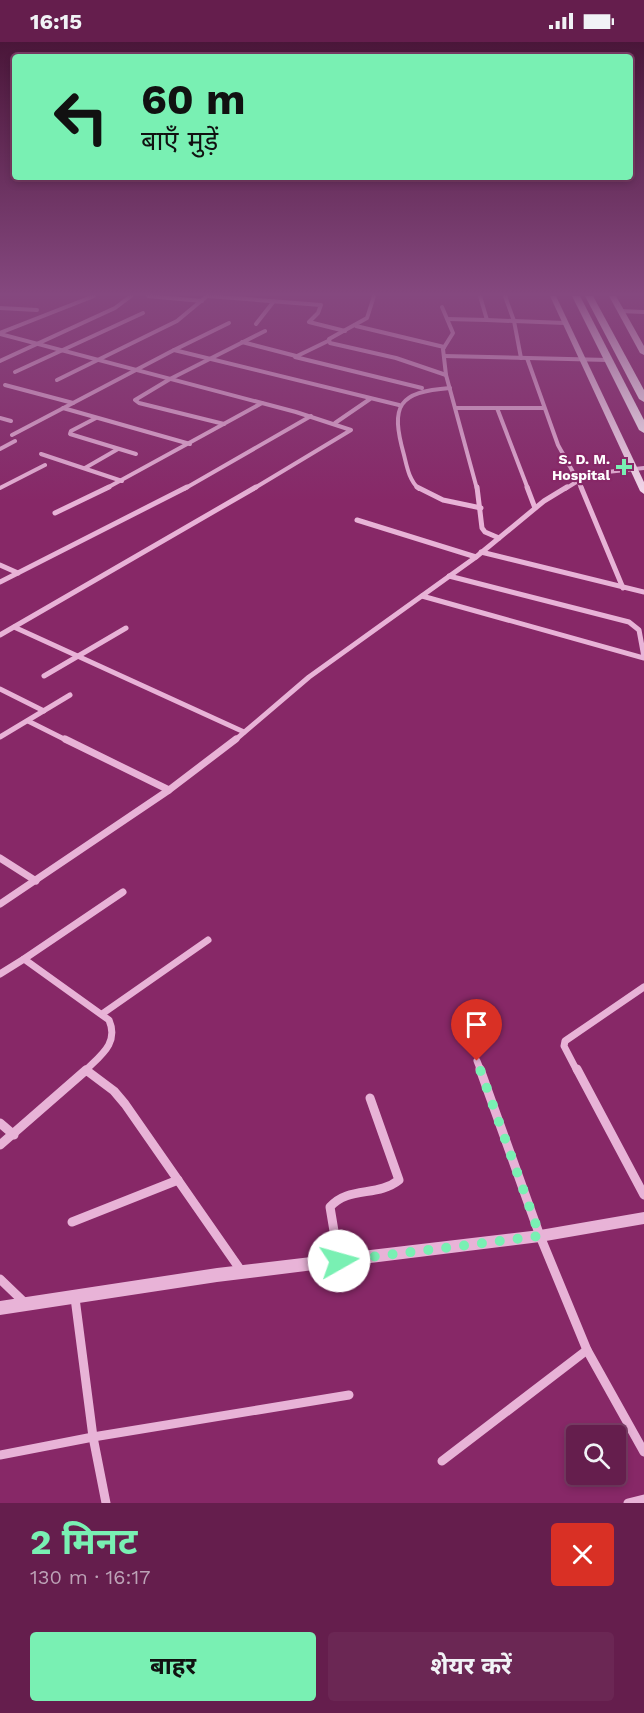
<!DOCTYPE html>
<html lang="hi">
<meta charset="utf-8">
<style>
body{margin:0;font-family:"Work Sans","Noto Sans Devanagari",sans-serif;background:#6b2754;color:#f1f3f6;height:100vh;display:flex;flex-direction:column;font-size:22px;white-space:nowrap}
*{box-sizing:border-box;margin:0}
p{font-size:20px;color:#bca2b6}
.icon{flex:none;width:33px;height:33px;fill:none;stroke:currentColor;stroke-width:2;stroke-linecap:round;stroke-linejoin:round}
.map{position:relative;height:1461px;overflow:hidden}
.details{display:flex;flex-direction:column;background:#651e4d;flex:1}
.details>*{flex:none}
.guide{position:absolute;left:12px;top:12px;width:621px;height:126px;border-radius:6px;box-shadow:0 3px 9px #0003,0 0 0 2px #793c65;background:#79f0b3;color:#111;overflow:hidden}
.controls{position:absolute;left:566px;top:1383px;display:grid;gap:12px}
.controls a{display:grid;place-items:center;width:60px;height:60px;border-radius:6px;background:#651e4d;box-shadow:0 3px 9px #0003,0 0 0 2px #793c65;font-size:30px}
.pin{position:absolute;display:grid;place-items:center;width:51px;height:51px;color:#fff;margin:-62px -26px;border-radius:50% 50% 50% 0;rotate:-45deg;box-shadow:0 0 6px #0007}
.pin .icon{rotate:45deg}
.me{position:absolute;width:66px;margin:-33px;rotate:83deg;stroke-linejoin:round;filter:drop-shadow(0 0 4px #0008)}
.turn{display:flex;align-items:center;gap:21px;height:126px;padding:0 30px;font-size:27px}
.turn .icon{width:78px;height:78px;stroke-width:2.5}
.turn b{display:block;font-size:42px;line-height:51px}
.round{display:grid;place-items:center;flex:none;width:63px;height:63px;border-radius:6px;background:#6b2754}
.head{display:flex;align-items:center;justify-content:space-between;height:102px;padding:0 30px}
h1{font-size:36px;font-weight:700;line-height:45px;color:#79f0b3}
.cta{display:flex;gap:12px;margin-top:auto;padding:12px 30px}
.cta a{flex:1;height:69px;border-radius:6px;background:#79f0b3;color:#111;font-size:24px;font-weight:700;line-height:69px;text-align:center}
.cta a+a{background:#6b2754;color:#f1f3f6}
.status{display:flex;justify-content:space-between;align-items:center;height:42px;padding:0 30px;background:#651e4d;direction:ltr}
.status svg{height:16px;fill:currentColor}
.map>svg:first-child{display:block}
</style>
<div class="status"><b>16:15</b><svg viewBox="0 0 49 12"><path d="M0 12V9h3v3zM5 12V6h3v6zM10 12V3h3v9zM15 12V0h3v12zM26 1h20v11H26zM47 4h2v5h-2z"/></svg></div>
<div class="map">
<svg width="644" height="1461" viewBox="0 0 644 1461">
<rect width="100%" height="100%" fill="#872867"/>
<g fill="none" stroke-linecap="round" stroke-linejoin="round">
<g stroke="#e8b3d7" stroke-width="4">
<polyline points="148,254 202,259"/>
<polyline points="208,254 321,263 318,271 309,280 345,289"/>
<polyline points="374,254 367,276 329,297 330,301 396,316 446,333"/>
<polyline points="505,254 514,279 521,316"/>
<polyline points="442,265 453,291 443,307 446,333 477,447"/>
<polyline points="0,266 37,268"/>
<polyline points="620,269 644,270"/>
<polyline points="448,277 487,278 480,254"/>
<polyline points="487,278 565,281"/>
<polyline points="256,282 274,259"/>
<polyline points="356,284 444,305"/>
<polyline points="0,291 94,254"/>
<polyline points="0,292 296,370 351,388 253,447"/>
<polyline points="328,299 295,315 422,346"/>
<polyline points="242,300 296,314"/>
<polyline points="174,308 229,281"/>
<polyline points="444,314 608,318"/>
<polyline points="527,316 558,403 578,439 565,447"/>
<polyline points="0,319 115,266 131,254"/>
<polyline points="15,330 143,271"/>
<polyline points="57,338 177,279 207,254"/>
<polyline points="5,343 73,361"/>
<polyline points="63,366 190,402"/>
<polyline points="456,366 543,366"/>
<polyline points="497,366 528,447"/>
<polyline points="0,376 11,379"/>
<polyline points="96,376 71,389 70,392 136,412"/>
<polyline points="335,381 370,357"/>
<polyline points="224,382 139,361 135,358 170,337 265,289"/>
<polyline points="12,393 174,308 399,363"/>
<polyline points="0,407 15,399"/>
<polyline points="41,412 122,439"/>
<polyline points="85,426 118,407"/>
<polyline points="0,446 45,423"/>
<polyline points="105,447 262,361"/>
<polyline points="184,447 311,374"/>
<path d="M 419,447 C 409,438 407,425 404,413 C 390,363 398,350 450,346"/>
<polyline points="582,447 578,439 607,430 644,426"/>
</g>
<g stroke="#e8b3d7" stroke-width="5">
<polyline points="417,445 443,458 481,466"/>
<polyline points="477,445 482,486 485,490 499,496"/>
<polyline points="527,445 535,466"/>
<polyline points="581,445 623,546"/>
<polyline points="55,471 109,445"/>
<polyline points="357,478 476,515"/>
<polyline points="481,510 644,550"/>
<polyline points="0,523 18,531"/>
<polyline points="449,534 629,580 639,588 644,615"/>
<polyline points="0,540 187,445"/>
<polyline points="422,554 644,616"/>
<polyline points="14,585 244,690"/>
<polyline points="0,593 256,445"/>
<polyline points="44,634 126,586"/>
<polyline points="0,647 44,669"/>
<polyline points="28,679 68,699"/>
<polyline points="0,695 70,653"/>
<polyline points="234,699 309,635 476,515 544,459 567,445"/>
</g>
<g stroke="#e8b3d7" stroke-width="7">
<polyline points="65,697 169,748"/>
<polyline points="0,816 36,839"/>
<polyline points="0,862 169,748 236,697"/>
<polyline points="24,917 123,850"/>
<path d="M 0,932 L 24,917 L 109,978 C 119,1001 101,1013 86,1028"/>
<polyline points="102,972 208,898"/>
<polyline points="477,1019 481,1029"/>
<polyline points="85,1029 87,1029"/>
<polyline points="577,1029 564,1004 565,999 644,945"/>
</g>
<g stroke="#e8b3d7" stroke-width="9">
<polyline points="480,1027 540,1194 587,1308 644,1410"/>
<polyline points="577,1027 644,1153"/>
<polyline points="0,1081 14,1093"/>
<polyline points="0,1103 86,1028 114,1049 125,1062 242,1230"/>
<polyline points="72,1180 178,1138"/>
<path d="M 339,1219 L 330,1165 C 348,1144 378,1155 399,1138 L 370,1056"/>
<polyline points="0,1237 26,1262"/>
<polyline points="75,1256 93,1395 106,1461"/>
<polyline points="0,1413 93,1395 349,1353"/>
<polyline points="442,1419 587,1308"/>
<polyline points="628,1461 644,1457"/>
</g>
<polygon fill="#e8b3d7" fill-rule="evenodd" points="644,1170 644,1182 540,1200 217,1240 0,1273 0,1259 217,1226 540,1188"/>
<g fill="#f7ddee" fill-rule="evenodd">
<polygon points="550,254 556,254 644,440 644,452 640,449"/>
<polygon points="609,254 616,254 644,304 644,313 640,311"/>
</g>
<g fill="#fef5fb" fill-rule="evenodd">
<polygon points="572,254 580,254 644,378 644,391 639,388"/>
<polygon points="585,254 593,254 644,348 644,360 639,357"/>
</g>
</g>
<linearGradient id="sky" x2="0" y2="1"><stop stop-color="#4a1639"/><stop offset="0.55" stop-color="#85487f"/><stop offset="1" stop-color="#85487f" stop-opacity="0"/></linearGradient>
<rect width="644" height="459" fill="url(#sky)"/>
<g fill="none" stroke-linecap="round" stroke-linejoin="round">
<polyline stroke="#79f0b3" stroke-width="10" stroke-dasharray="0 18" points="339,1219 540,1194 477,1019"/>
</g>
<path fill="#79f0b3" stroke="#872867" stroke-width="2" d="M621 416h6v6h6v6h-6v6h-6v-6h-6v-6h6z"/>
<g text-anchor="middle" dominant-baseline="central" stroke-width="4.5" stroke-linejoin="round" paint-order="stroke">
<g font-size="14" font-weight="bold" fill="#fff" stroke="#872867" text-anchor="end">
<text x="610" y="417">S. D. M.<tspan x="610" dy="16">Hospital</tspan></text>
</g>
</g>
</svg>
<div class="controls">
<a><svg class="icon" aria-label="search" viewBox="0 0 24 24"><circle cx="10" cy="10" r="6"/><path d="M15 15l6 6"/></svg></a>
</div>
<div class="pin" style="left:477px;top:1019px;background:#d93025"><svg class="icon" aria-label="arrive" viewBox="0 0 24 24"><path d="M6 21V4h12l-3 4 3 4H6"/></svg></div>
<svg class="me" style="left:339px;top:1219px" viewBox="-20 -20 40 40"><circle r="19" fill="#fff"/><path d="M0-13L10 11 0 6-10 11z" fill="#79f0b3"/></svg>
<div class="guide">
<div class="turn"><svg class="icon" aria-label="left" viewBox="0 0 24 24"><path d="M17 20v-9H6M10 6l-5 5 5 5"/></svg><div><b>60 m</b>बाएँ मुड़ें</div></div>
</div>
</div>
<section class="details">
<div class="head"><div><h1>2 मिनट</h1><p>130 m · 16:17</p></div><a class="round" style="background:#d93025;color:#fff"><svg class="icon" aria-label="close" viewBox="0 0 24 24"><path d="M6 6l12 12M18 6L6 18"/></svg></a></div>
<div class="cta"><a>बाहर</a><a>शेयर करें</a></div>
</section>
